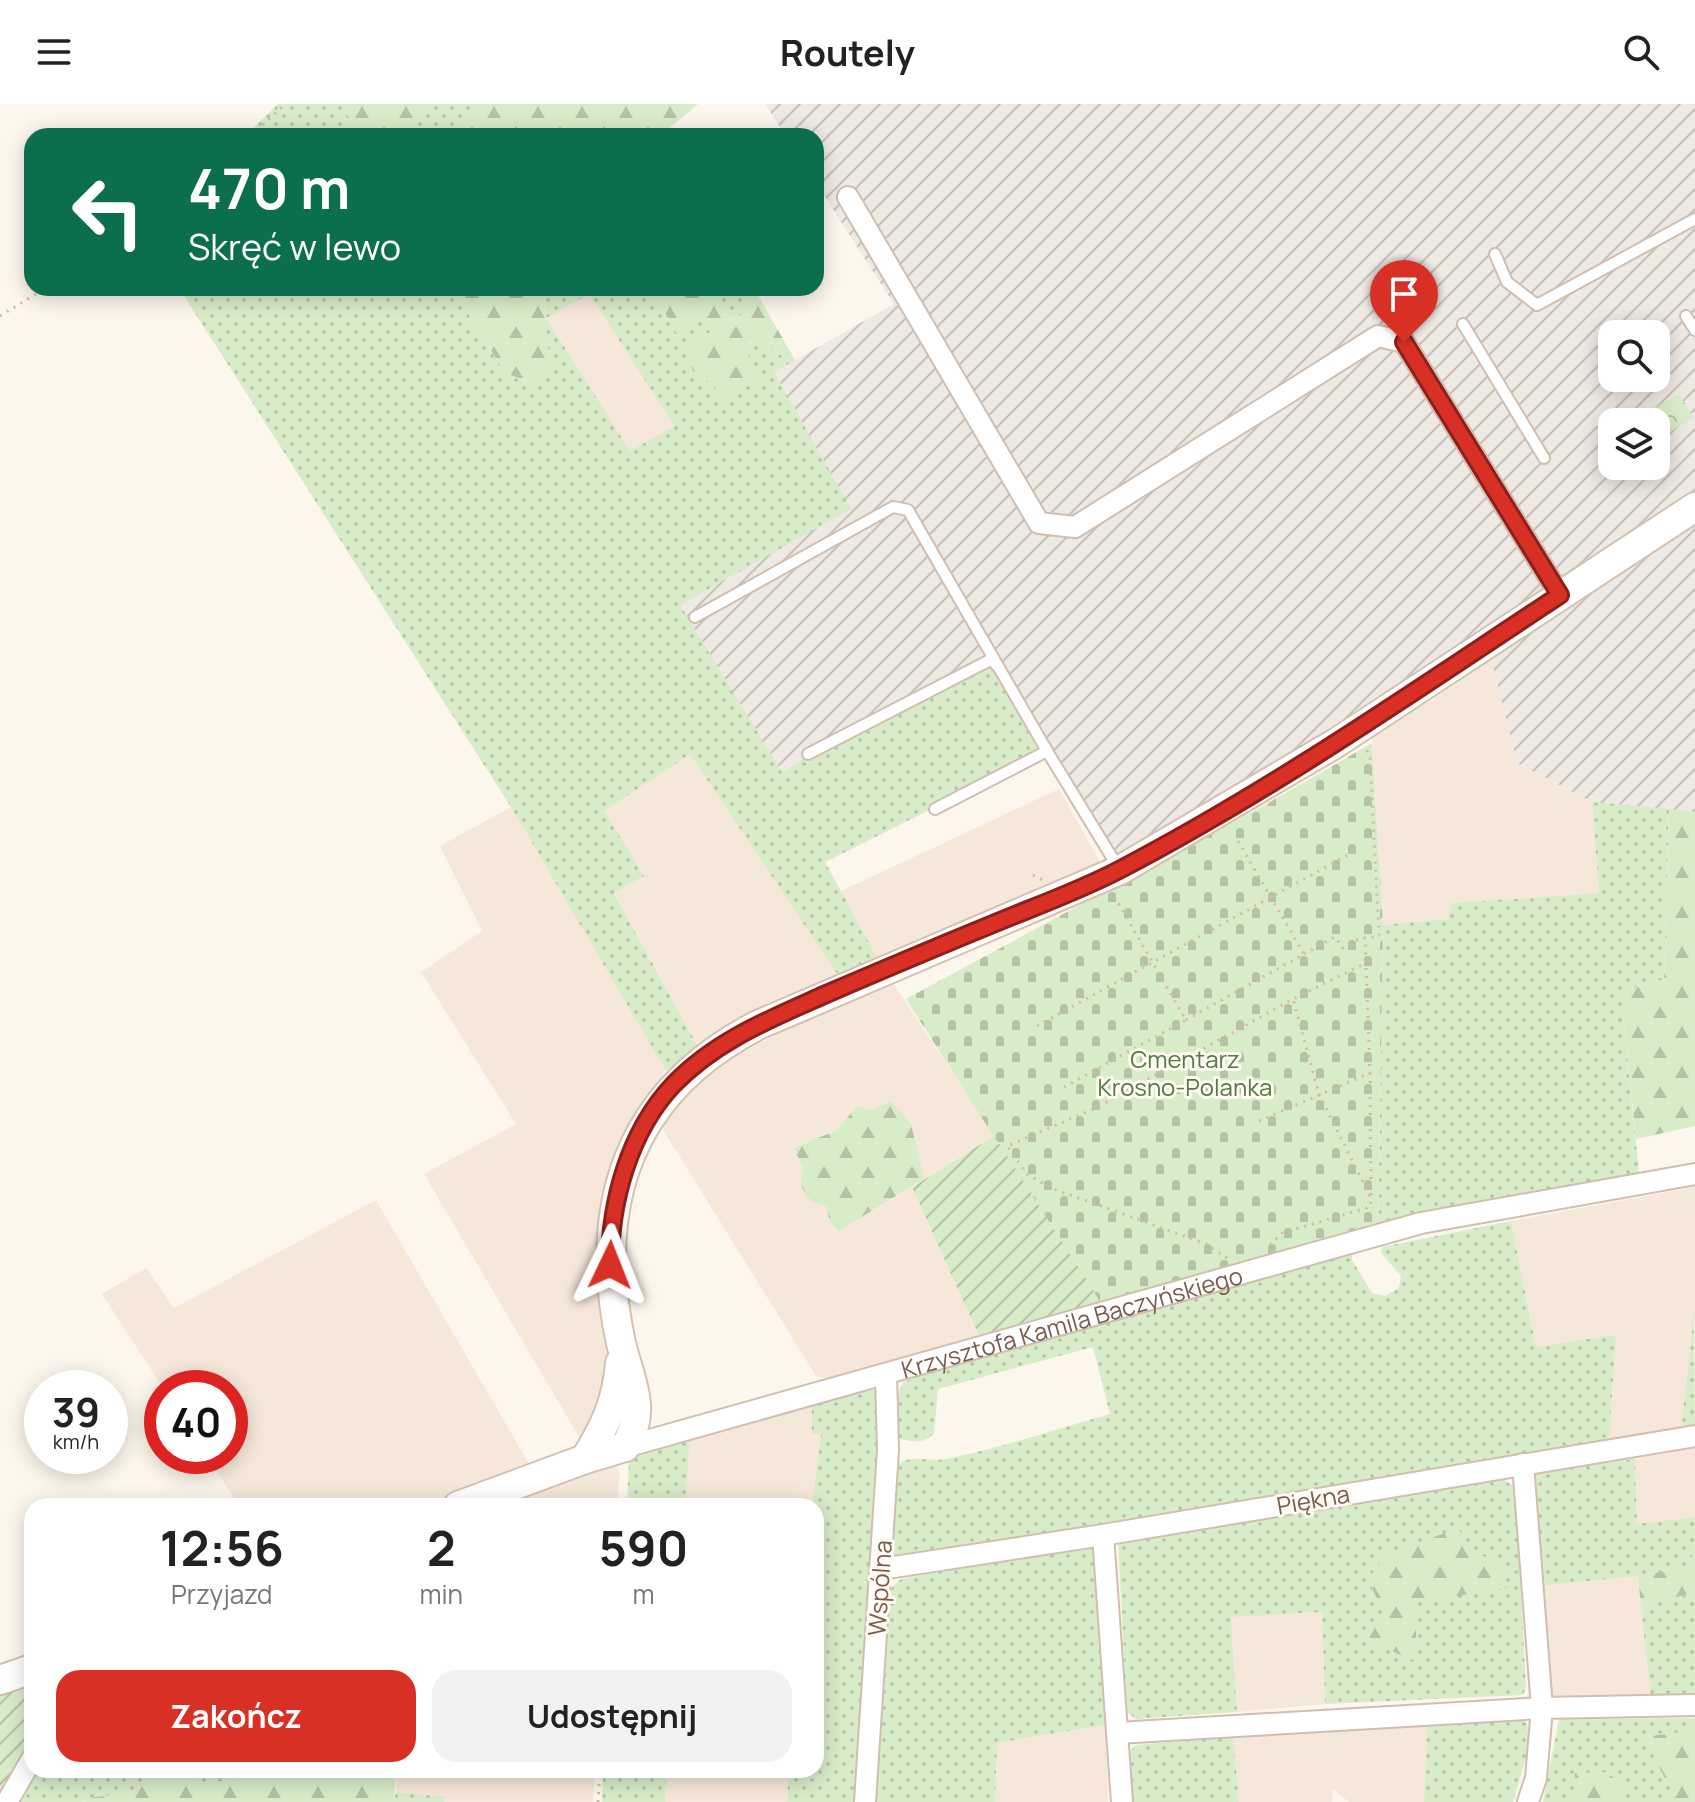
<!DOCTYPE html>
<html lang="pl">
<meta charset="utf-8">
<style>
body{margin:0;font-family:Manrope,sans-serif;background:#f2f2f2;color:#222;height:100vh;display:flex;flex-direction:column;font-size:30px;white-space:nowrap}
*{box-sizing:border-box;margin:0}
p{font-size:26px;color:#767676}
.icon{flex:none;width:44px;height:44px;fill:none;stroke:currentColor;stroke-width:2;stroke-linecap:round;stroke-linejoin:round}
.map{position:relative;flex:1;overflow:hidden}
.side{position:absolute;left:24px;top:1394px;width:800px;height:280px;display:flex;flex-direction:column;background:#fff;border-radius:24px;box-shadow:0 4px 20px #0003}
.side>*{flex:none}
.guide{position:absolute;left:24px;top:24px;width:800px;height:168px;border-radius:24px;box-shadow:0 4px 20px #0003;background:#0b6e4f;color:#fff;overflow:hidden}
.fabs{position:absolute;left:1598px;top:216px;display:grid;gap:16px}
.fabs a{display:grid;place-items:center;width:72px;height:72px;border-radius:16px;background:#fff;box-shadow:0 4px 20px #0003;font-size:40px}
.speed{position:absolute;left:24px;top:1266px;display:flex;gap:16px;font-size:40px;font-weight:700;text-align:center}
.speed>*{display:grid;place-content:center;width:104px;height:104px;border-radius:50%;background:#fff;box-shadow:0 4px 20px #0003;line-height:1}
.speed small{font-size:20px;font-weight:400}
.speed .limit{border:12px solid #d22;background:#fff;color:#111}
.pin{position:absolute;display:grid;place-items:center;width:68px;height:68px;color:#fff;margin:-82px -34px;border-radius:50% 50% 50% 0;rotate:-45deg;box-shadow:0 0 8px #0007}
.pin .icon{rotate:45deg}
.me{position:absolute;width:88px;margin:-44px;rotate:2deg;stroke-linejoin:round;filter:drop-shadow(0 0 6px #0008)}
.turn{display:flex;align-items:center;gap:28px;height:168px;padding:0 32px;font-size:36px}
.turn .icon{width:104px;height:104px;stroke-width:2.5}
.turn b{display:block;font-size:56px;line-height:68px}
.eta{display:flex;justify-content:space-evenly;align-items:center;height:136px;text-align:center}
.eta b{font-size:48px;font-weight:700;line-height:56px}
.cta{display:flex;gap:16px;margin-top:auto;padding:16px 32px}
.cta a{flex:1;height:92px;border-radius:24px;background:#d93025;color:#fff;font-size:32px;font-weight:700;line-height:92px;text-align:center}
.cta a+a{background:#f2f2f2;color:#222}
header{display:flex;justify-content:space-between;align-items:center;height:104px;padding:0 32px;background:#fff;font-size:36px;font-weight:700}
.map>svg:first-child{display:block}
</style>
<header><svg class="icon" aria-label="menu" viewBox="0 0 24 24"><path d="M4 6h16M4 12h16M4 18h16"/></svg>Routely<svg class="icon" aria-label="search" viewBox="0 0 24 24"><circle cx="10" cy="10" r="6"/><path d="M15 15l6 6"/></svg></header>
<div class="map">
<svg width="1695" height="1698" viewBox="0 0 1695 1698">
<defs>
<pattern id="industrial-furrows" width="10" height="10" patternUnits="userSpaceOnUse" patternTransform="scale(2)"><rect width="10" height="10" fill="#efe9e4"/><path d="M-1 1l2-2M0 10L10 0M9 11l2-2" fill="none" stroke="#c7c0bb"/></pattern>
<pattern id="grass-dots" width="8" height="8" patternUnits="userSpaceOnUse" patternTransform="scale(2)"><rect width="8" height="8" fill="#d8ecc9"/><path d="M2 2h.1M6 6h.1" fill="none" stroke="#b4c2a5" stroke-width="1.8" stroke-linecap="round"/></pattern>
<pattern id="forest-firs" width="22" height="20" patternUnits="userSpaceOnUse" patternTransform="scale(2)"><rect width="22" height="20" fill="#d8ecc9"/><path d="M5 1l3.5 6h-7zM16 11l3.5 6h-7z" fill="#b4c2a5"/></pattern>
<pattern id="cemetery-stones" width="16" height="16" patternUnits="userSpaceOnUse" patternTransform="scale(2)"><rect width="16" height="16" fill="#d8ecc9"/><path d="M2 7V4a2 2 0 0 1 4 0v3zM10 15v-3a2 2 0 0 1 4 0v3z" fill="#b4c2a5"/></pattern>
<pattern id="park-crowns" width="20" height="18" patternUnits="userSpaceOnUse" patternTransform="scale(2)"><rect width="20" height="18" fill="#d8ecc9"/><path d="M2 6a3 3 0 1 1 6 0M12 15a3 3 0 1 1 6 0" fill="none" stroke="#b4c2a5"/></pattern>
<pattern id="garden-furrows" width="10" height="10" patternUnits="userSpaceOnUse" patternTransform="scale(2)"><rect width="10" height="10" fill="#d8ecc9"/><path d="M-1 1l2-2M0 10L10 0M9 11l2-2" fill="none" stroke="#b4c2a5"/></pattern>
</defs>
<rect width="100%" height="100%" fill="#fdf6ec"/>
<g fill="#f5e8da">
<polygon points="589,189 676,322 630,348 546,214"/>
<polygon points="1491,555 1517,659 1592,698 1599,789 1451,799 1448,815 1383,821 1372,632 1437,593"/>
<polygon points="690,649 838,871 697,941 614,788 643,773 604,707"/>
<polygon points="1059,685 1099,756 1096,764 877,853 841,787"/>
<polygon points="511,703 666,965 619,1045 596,1126 611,1254 602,1308 582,1338 424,1070 516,1020 421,868 482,827 440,742"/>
<polygon points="894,880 994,1032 924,1075 917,1052 871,1006 857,1002 837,1026 794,1044 803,1065 800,1081 826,1102 830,1118 839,1127 912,1083 979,1232 825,1275 816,1272 662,1024 676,1001 696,981 734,953 783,927 884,881"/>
<polygon points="1695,1083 1695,1210 1681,1326 1609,1338 1616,1232 1536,1243 1511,1117"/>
<polygon points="376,1096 533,1367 437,1402 239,1402 207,1352 230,1352 230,1284 163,1284 102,1190 146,1164 174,1204"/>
<polygon points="812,1301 812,1329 821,1329 812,1402 685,1402 690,1334"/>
<polygon points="1695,1344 1695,1413 1637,1420 1635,1355"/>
<polygon points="606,1358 616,1362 620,1369 617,1402 487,1402"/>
<polygon points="1638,1472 1651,1594 1558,1597 1545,1582 1540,1482"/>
<polygon points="1322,1508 1325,1600 1237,1608 1231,1512"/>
<polygon points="1427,1619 1424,1698 1349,1698 1333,1685 1332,1698 1239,1698 1233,1632"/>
<polygon points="1106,1621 1108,1698 995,1698 996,1639"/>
<polygon points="396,1666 595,1666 593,1698 444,1698 444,1693 396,1688"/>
<polygon points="667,1666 789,1666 787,1698 665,1698"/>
</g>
<g fill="url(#industrial-furrows)" fill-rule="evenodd">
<path d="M 765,0 L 1695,0 L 1695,403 L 1120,766 L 993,556 L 782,668 L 679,500 L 850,405 L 774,268 L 894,200 L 816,79 L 816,32 L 786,32 ZM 1612,230 L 1656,230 L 1656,274 L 1612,274 ZM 1612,318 L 1656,318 L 1656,362 L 1612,362 Z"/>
<polygon points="1695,421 1695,708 1592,698 1517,659 1491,555"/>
</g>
<g fill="url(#grass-dots)" fill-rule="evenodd">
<polygon points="278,0 341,0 360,32 245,32"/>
<polygon points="436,0 477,0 442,32 399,32"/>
<path d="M 179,184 L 452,184 L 505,269 L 532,278 L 546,214 L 543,184 L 650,184 L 679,233 L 698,214 L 707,211 L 718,223 L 705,232 L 701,270 L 725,295 L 745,244 L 754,235 L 777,248 L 790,259 L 774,268 L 851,405 L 680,501 L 782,668 L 992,555 L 1047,647 L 825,758 L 877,853 L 838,871 L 690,650 L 604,707 L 644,772 L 614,789 L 704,954 L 674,980 L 511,703 ZM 589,190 L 675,322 L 630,347 L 546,214 Z"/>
<polygon points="699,184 754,184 756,188 743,210 730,216 728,206 704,190"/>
<polygon points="1592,698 1669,705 1664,875 1621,888 1640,1079 1378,1131 1383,821 1448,815 1451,799 1599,789"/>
<path d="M 1511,1117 L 1536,1243 L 1616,1231 L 1609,1338 L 902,1455 L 893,1452 L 890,1446 L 894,1366 C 906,1347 927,1359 946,1355 C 1001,1344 1056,1325 1110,1310 L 1093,1243 L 938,1285 L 934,1329 C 924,1340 912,1339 899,1334 C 893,1317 895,1295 903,1279 L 915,1273 L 1352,1148 L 1352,1156 L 1372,1189 L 1385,1192 L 1399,1184 L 1401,1172 L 1381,1149 L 1382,1143 Z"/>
<polygon points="1694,1210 1695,1324 1681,1326"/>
<polygon points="872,1285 877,1288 881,1303 856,1698 787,1698 789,1666 816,1666 816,1402 812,1402 821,1330 812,1330 812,1301"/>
<polygon points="690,1334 685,1402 627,1402 629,1353"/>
<polygon points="1635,1355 1637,1420 1695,1413 1695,1441 1689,1463 1638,1472 1540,1482 1535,1369"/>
<polygon points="1503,1376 1516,1383 1526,1584 1523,1591 1325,1600 1322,1508 1231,1513 1237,1608 1136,1615 1127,1608 1118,1436"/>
<polygon points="1093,1440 1106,1621 997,1639 995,1698 875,1698 887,1488 901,1475"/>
<polygon points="1695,1488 1695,1592 1651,1594 1641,1503"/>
<polygon points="1516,1614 1527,1619 1530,1640 1513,1698 1424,1698 1427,1619"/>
<polygon points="1695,1614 1695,1698 1543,1698 1559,1615"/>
<polygon points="1233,1632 1239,1698 1133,1698 1130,1647 1136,1641"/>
<polygon points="36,1666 152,1666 155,1676 127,1690 94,1693 82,1698 15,1698"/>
<polygon points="195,1666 280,1666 198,1682"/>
<polygon points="603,1666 667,1666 665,1698 602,1698"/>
<polygon points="396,1688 444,1693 444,1698 394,1698"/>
</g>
<g fill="url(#forest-firs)">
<polygon points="341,0 436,0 399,32 360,32"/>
<polygon points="477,0 698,0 660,32 442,32"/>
<polygon points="452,184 543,184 550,262 532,279 505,269"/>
<polygon points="650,184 699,184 704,190 729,206 731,216 743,210 756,188 795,256 790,259 777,248 753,235 745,244 760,276 725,295 701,270 693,267 684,245 717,223 706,212 698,214 679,233"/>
<polygon points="1669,705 1695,708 1695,1022 1636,1035 1621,888 1664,875"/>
<polygon points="891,997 911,1020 924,1075 839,1127 830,1118 826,1102 812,1098 800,1081 803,1065 794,1044 837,1026 857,1002 871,1006"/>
<polygon points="1458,1424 1471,1445 1501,1461 1507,1484 1417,1498 1415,1557 1368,1537 1383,1508 1368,1475 1386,1450 1398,1451 1407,1443"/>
<polygon points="1695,1441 1695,1488 1641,1503 1638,1472 1689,1463"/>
<polygon points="1695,1626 1695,1693 1687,1698 1677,1698 1644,1633"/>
<polygon points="152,1666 195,1666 198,1682 280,1666 396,1666 394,1698 82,1698 94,1693 127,1690 154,1676"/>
<polygon points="1607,1668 1627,1686 1623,1698 1573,1698 1575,1669"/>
</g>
<polygon fill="url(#cemetery-stones)" points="1372,639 1383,821 1378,1127 1102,1202 906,895 1265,701"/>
<polygon fill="url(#park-crowns)" points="1679,290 1694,314 1668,329 1653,305"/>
<g fill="url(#garden-furrows)">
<polygon points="994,1032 1092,1184 1102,1202 979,1232 912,1083"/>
<polygon points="32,1577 32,1635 0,1687 0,1589"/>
</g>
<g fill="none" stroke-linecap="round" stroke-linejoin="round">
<g stroke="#d1beb0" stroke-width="14">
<g id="lane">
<polyline points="1495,150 1507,178 1537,201 1695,115"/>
<polyline points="1686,212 1695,226"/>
<polyline points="1463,220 1544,354"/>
<polyline points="695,513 893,403 908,406 1047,647 1119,765"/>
<polyline points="808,650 992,555 996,561"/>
<polyline points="935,705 1047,647 1045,643"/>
</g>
</g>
<g stroke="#d1beb0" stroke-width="24">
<g id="street">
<polyline points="848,93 1039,419 1075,423 1378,232 1404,238 1560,491"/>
<path id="s1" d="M 625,1343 L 1421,1119 L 1695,1070"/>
<polyline points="1523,1360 1542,1604 1536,1674 1528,1698"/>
<polyline points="1103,1431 1122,1698"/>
<polyline points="881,1465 1103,1431 1695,1332"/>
<polyline points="1117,1629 1542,1604 1695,1601"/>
<polyline points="7,1698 32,1655"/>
<polyline points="865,1698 888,1346 886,1270"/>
</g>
</g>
<g stroke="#d6c0b0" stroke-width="32">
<g id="secondary">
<path d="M 625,1343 C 648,1305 630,1278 621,1239 C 591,1101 628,988 758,921 L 1120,766 L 1336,639 L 1695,403"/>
<path d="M 585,1355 C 605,1323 617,1297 620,1259"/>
<polyline points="458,1402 585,1355 625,1343"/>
<polyline points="0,1576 32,1565"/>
</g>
</g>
<g stroke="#d9b8a5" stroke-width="3" stroke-dasharray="2 6" stroke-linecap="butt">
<polyline points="251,32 285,0"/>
<polyline points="0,212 46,184"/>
<polyline points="1033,771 1043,776"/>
<polyline points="1304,850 1335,833 1343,844 1359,835 1379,832 1370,654 1367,647 1364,647"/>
<polyline points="1186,916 1304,850 1235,732"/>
<polyline points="1037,922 1355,747"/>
<polyline points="1370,969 1371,1093"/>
<polyline points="1064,983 1186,916 1114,792"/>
<polyline points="1259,1017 1370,969 1366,859"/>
<polyline points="1270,1141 1282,1129 1370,1103 1371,1094 1319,990 1293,895"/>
<polyline points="1227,1154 1206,1140 1051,1084 1027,1070 1007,1042 1094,1005 1293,895 1366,859 1365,834"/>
<polyline points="598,1698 600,1666"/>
</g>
<use href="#lane" stroke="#fff" stroke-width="10"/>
<use href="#street" stroke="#fff" stroke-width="20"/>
<use href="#secondary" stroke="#fff" stroke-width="28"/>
</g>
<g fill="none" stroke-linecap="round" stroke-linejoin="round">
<g stroke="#8d1f18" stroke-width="20">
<path id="route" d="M 610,1161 C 610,1098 629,1028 673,981 C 715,937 770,915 824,891 C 887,864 951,837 1015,811 C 1050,797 1087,783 1121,765 C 1274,685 1416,586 1560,491 L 1404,238"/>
</g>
<use href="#route" stroke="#d93025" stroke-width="14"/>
</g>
<g text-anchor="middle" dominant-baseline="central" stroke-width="6" stroke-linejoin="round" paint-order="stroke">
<g font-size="24" fill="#537a41" stroke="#fffaf3">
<text x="1185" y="954">Cmentarz<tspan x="1185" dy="28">Krosno-Polanka</tspan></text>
</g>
<g font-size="24" fill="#7a5c4d" stroke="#fffaf3">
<text stroke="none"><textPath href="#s1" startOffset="464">Krzysztofa Kamila Baczyńskiego</textPath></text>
<text transform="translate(1313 1395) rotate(-10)">Piękna</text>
<text transform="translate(879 1484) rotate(-86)">Wspólna</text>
</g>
</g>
</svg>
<div class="fabs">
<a><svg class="icon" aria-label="search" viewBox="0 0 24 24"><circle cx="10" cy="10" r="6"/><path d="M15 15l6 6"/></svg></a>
<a><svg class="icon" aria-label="layers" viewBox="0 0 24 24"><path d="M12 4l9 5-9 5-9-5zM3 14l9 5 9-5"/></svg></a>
</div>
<div class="speed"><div>39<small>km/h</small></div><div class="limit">40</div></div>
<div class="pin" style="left:1404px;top:238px;background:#d93025"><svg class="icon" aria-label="arrive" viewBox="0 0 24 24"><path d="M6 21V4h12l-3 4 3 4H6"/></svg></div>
<svg class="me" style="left:610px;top:1161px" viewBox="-20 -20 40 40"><path d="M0-17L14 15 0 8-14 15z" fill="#d93025" stroke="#fff" stroke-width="4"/></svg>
<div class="guide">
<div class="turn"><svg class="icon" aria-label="left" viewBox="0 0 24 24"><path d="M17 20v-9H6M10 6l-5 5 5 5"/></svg><div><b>470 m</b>Skręć w lewo</div></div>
</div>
<section class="side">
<div class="eta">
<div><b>12:56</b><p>Przyjazd</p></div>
<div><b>2</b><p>min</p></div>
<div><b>590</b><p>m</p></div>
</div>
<div class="cta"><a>Zakończ</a><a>Udostępnij</a></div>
</section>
</div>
